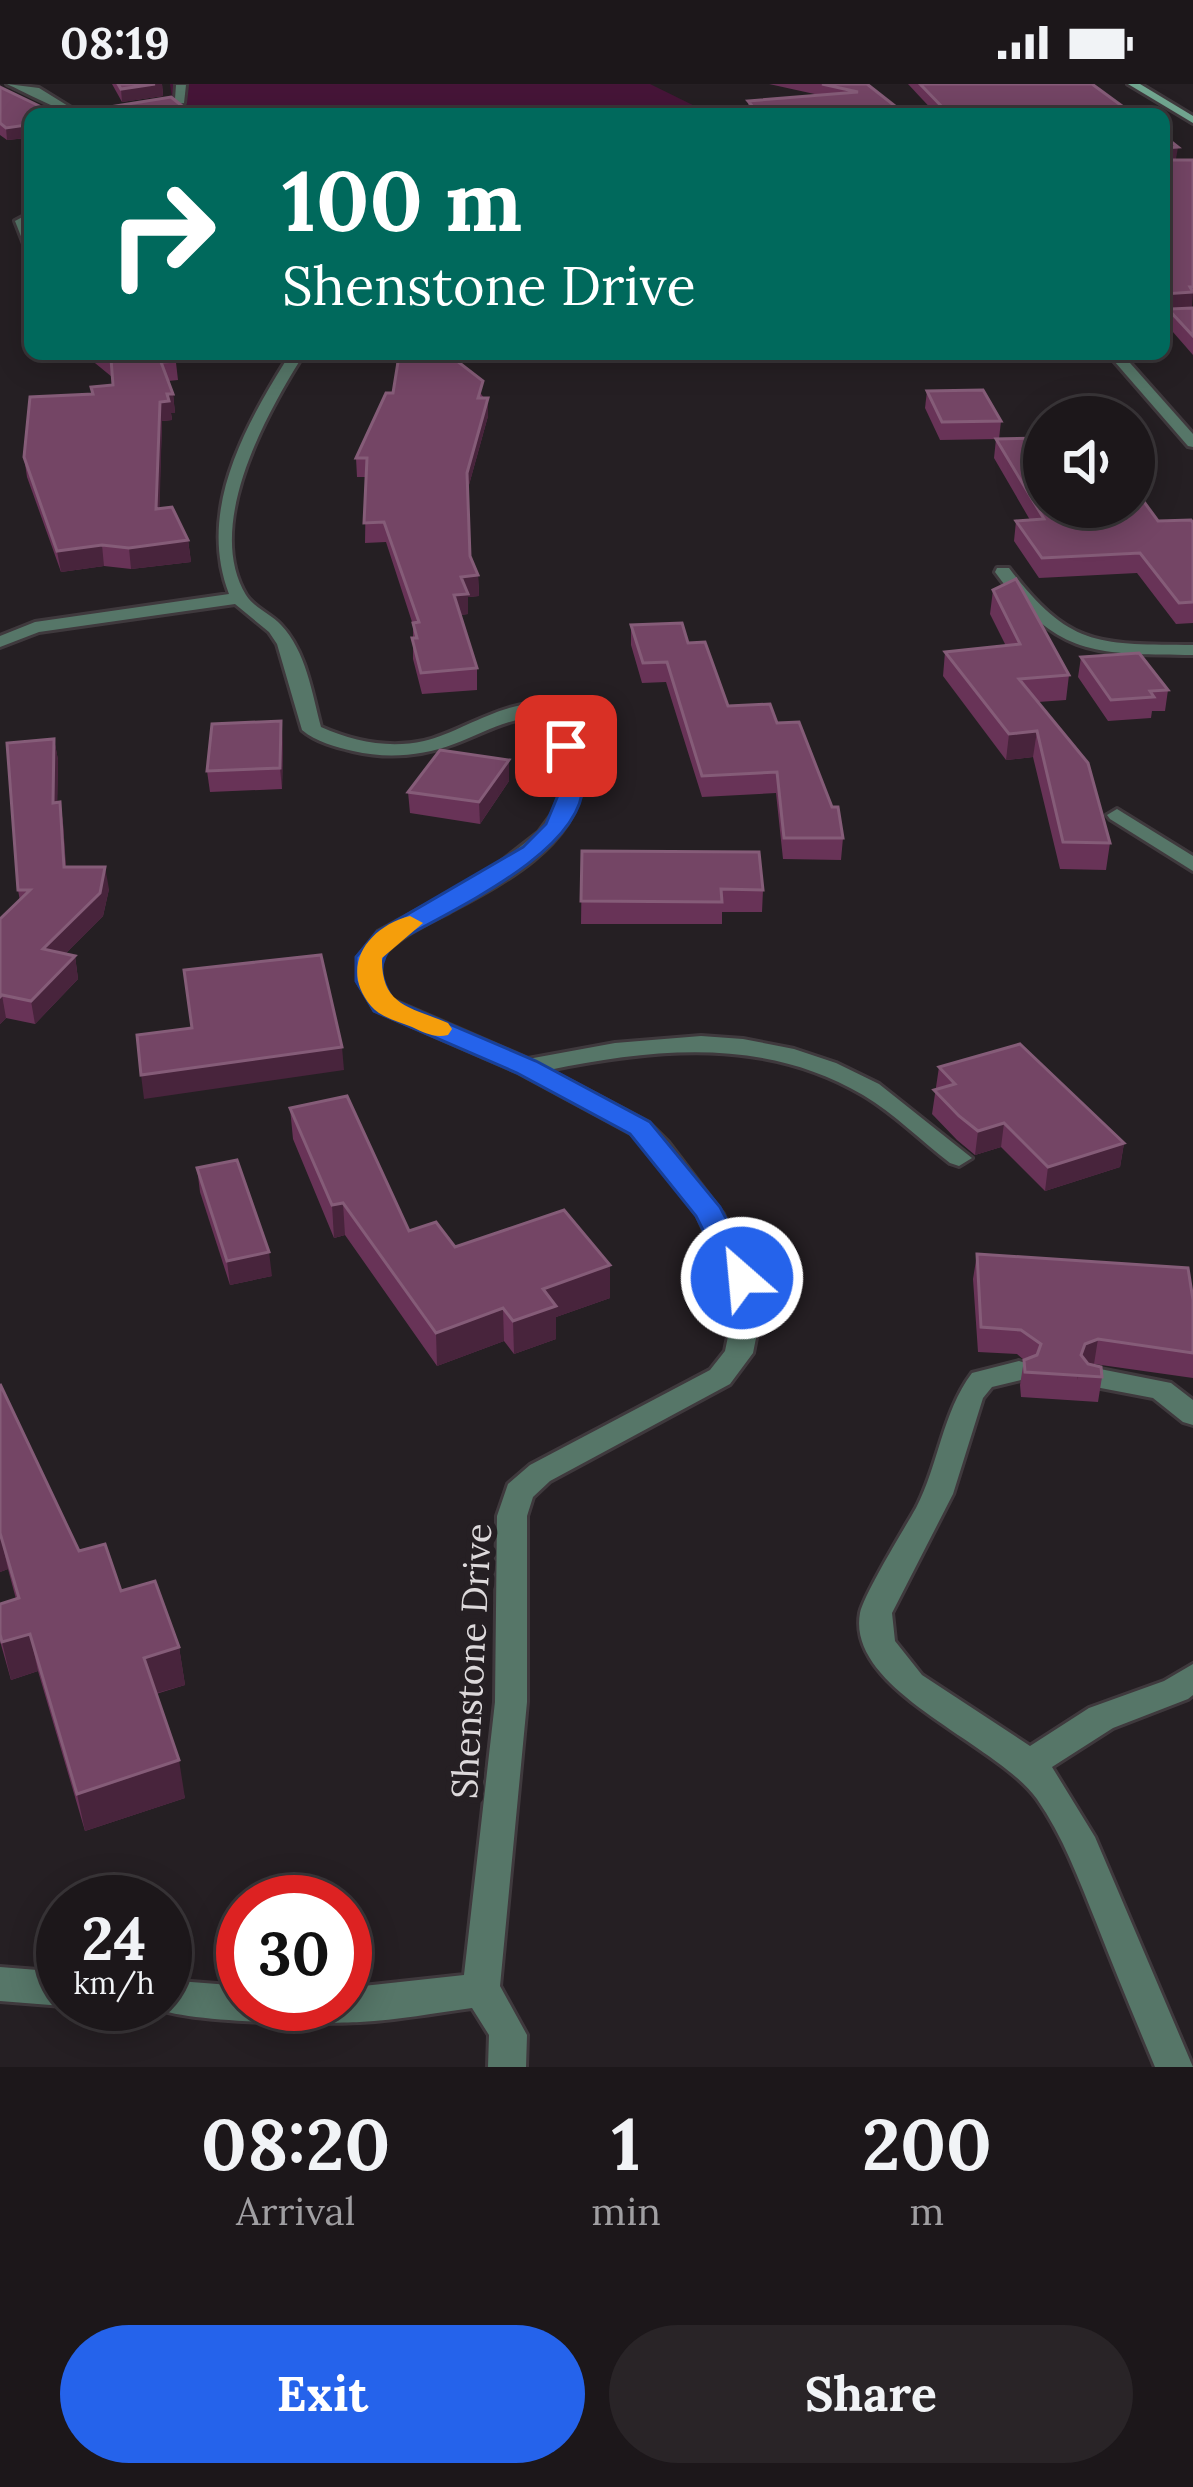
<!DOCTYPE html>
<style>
body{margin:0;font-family:Lora,serif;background:#292427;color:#f1f3f6;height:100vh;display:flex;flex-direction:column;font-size:45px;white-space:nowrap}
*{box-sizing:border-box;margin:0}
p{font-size:39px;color:#a09fa2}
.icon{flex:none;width:66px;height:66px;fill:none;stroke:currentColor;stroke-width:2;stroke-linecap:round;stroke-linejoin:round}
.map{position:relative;height:1983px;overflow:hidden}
.panel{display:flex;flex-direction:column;background:#1c171a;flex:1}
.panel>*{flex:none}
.top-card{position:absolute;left:24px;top:24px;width:1146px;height:252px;border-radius:18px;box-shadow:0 6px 30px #0003,0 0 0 3px #3a3639;background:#00695c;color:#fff;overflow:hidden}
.controls{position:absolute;left:1023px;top:312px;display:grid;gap:24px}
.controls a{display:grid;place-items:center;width:132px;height:132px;border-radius:50%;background:#1c171a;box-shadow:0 6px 30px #0003,0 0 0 3px #3a3639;font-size:60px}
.speed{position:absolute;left:36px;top:1791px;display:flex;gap:24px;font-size:60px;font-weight:700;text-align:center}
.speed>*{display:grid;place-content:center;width:156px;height:156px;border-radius:50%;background:#1c171a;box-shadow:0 6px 30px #0003,0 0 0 3px #3a3639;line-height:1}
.speed small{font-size:30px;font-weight:400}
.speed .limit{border:18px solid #d22;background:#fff;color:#111}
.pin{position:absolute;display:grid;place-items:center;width:102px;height:102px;color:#fff;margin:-51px;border-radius:24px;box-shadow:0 6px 18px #0006}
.me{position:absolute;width:132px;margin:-66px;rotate:333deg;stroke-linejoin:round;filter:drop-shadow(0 0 9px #0008)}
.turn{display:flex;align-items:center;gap:42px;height:252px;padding:0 60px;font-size:54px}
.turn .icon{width:156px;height:156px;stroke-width:2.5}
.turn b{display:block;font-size:84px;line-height:102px}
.eta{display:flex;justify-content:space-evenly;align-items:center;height:204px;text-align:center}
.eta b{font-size:72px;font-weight:800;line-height:84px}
.action{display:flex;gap:24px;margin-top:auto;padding:24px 60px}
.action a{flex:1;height:138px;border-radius:72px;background:#2563eb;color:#fff;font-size:48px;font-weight:800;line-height:138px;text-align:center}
.action a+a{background:#292427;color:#f1f3f6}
.status{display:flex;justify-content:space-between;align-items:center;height:84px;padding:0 60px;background:#1c171a;direction:ltr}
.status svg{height:33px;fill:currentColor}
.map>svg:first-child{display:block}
</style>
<div class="status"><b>08:19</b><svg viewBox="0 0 49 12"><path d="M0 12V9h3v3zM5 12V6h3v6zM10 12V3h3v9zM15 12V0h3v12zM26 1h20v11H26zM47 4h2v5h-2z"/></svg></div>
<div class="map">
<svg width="1193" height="1983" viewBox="0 0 1193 1983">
<rect width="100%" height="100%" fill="#251f23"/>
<polygon fill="#461538" points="170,0 650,0 711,30 202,30 173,20"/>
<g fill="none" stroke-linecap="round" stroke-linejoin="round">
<g stroke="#3f393d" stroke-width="6">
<polygon id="lane" points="176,1 186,1 184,19 144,25 139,22 175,15"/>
</g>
<g stroke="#3f393d" stroke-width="6">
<g id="street">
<path d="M 7,0 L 39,4 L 81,30 C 65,30 24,8 7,0 Z"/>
<polygon points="30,129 30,164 24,160 15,137"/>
<path d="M 284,270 L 298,270 L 299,278 C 263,336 205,443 246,511 C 254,524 271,530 281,541 C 306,567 312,609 321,643 C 353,657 388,665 424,657 C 468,647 525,599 569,630 C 576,652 586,680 582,703 C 571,765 499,801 449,828 C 424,841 399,852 380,874 L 380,897 L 392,916 L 528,975 L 615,959 L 701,952 L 743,955 L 794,965 L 836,979 L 879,1000 L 972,1074 L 959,1082 L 950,1079 C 921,1057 895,1030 863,1011 C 765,953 656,964 549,986 L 649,1039 L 668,1058 L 723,1130 L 763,1219 L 753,1269 L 730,1300 L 550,1397 L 533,1413 L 527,1432 L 527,1618 L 500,1902 L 527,1951 L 526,1983 L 488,1983 L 489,1951 L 472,1924 C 435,1929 398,1936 360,1938 C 326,1940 168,1940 150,1920 L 165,1920 L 165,1896 L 243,1902 L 243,1920 L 345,1920 L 345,1904 L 464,1891 L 495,1618 L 497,1432 L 508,1400 L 530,1381 L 710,1286 L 725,1267 L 735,1219 L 698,1132 L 650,1068 L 631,1049 L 518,988 L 375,926 L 358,897 L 358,873 L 378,848 L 488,788 L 539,748 L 553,729 L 562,705 L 563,687 L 552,634 C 515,629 487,648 454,660 C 422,672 387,675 353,667 C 336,663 316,658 302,646 L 277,560 L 269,548 L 235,520 L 39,548 L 0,563 L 0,552 L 35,538 L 229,510 C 198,429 242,347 285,278 Z"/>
<polygon points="1108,270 1122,270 1193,350 1193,363 1188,362"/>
<path d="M 997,484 L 1009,484 C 1070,564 1098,560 1193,561 L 1193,571 C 1094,570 1057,573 995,488 Z"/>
<polygon points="1117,725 1193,772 1193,787 1110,735 1107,731"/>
<path d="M 1019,1277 L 1029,1280 L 1033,1287 L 1029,1294 L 992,1303 L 983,1314 L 953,1410 L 892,1529 L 895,1557 L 922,1591 L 1030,1662 L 1089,1624 L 1164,1597 L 1193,1580 L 1193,1611 L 1188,1615 L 1113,1644 L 1052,1683 L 1095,1753 L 1193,1983 L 1155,1983 C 1135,1935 1115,1887 1096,1838 C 1079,1796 1063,1752 1037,1715 C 996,1658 846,1607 860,1529 C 864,1510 904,1445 916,1424 C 939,1380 942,1329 972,1289 Z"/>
<polygon points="1095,1284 1171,1299 1193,1316 1193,1341 1183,1338 1153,1314 1085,1301 1081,1294 1085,1287"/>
<polygon points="0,1883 63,1888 63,1920 68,1920 63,1922 0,1917"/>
</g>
</g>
<g stroke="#3f393d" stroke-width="6">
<polygon id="secondary" points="1128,0 1140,0 1193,32 1193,39"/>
</g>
<use href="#lane" fill="#567668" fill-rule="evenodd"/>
<use href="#street" fill="#567668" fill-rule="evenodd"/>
<use href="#secondary" fill="#72a791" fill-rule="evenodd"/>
</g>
<g fill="#683357">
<polygon points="112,0 162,0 163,12 122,18"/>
<polygon points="769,0 867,0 899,30 749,30 748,17 819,11"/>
<polygon points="908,0 1092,0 1133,30 936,30"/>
<polygon points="0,3 30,30 30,56 27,54 7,56 0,51"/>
<polygon points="23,205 30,205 30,226 26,223"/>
<polygon points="1193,224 1193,271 1166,240 1168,225"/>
<polygon points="84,270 175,270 178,296 168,297 173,310 175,329 171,329 172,336 162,337 159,425 188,456 191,478 131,485 104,482 61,488 27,393 24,373 92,310 113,301 112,293"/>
<polygon points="395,270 452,270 484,314 488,332 467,408 470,472 478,491 479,512 468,513 468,530 460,531 477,584 477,606 422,610 413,575 413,541 386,458 365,459 366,393 357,393 356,374 393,309 397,284"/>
<polygon points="927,307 1001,337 999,355 940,356 925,324"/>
<polygon points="996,355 1158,437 1193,439 1193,539 1176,540 1137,489 1039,494 1014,457 1016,437 1030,436 994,374"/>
<polygon points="993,506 1069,591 1066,616 1038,618 1110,759 1106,786 1060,785 1033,673 1006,676 943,592 945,568 1006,562 990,530"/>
<polygon points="631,541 688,559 728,622 777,639 843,754 841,776 783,775 776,709 702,713 666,598 642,599 631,561"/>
<polygon points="1081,573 1168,606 1165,627 1152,627 1151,634 1108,637 1078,593"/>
<polygon points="54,655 58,676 57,718 60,718 63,739 66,783 109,805 103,832 65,870 75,872 78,895 35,940 6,934 0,940 0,835 20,817 18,806"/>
<polygon points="283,658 282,705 210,708 207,687"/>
<polygon points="509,676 509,697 480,740 410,729 408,708"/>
<polygon points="582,767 763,806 762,828 722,828 722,840 581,840"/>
<polygon points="939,983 1124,1059 1120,1083 1045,1107 1001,1063 975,1071 957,1056 932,1030"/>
<polygon points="290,1024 409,1147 455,1163 610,1181 610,1214 556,1233 556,1255 514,1270 504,1257 437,1282 345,1151 334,1154 293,1055"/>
<polygon points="197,1084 272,1192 230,1201 200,1108"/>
<polygon points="977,1170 1193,1216 1193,1294 1094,1280 1091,1281 1102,1293 1098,1318 1021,1313 1020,1301 1024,1276 1017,1270 978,1268 973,1195"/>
<polygon points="0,1300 79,1467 179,1563 185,1601 156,1610 185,1714 85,1747 38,1587 11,1596 0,1557 0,1520 16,1515 8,1485 0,1488"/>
</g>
<g fill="#48243c">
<polygon points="155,0 162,0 163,12 122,18 121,5"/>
<polygon points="26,41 27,54 7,56 6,44"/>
<polygon points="1178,63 1176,75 1164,76 1164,64"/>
<polygon points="1193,208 1192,223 1164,225 1164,210"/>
<polygon points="167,310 173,310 175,329 171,329 172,336 162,337 159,446 156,425 160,318"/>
<polygon points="488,314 488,332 467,408 467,389"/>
<polygon points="188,456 191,478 131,485 129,464"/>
<polygon points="102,461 104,482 61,488 57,467"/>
<polygon points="478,491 479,512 468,513 468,530 454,532 454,511 461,493"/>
<polygon points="281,637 283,658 282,705 280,684"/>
<polygon points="1037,647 1033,673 1006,676 1009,650"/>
<polygon points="54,655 58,676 57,740 53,719"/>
<polygon points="509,676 509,697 480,740 479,718"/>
<polygon points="60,718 63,739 67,805 64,783"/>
<polygon points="105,783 109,805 103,832 47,888 43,865"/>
<polygon points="75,872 78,895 35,940 31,917"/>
<polygon points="2,911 6,934 0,940 0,913"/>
<polygon points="342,963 344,986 144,1015 141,991"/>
<polygon points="1004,1039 1001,1063 975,1071 978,1047"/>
<polygon points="1124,1059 1120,1083 1045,1107 1048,1083"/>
<polygon points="343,1119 345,1151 334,1154 332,1121"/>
<polygon points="269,1168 272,1192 230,1201 227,1177"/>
<polygon points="610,1181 610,1214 556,1233 556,1255 514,1270 513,1237 543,1205"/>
<polygon points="503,1224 504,1257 437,1282 436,1249"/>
<polygon points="1098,1255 1094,1280 1081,1285 1077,1296 1085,1260"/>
<polygon points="0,1449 8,1485 0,1488"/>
<polygon points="30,1550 38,1587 11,1596 2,1558"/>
<polygon points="179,1563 185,1601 150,1611 144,1574"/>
<polygon points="179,1676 185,1714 85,1747 77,1710"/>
</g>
<g fill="#744565" stroke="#855c78" stroke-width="3">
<polygon points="118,0 155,0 121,5"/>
<polygon points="822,0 867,0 895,22 899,30 759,30 748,17 858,8"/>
<polygon points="920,0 1092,0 1133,30 949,30"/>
<polygon points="0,3 56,30 30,30 30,44 26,41 6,44 0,39"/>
<polygon points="171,13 192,30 66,30"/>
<polygon points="1164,52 1178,63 1164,64"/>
<polygon points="1164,76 1193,76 1193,203 1190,203 1193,208 1164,210"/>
<polygon points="1193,224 1193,252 1168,225"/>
<polygon points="104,270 175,270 176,277 161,278 173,310 167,310 169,317 160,318 156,425 172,423 188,456 129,464 102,461 57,467 24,373 30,313 93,310 91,303 113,301 111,275"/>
<polygon points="397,270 452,270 453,274 483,297 478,314 488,314 467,389 470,472 478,491 461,493 468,510 454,511 477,584 421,589 412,554 417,554 413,539 419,538 384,438 364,439 367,374 356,374 386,309 393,309 398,278"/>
<polygon points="983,306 1001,337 942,338 927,307"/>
<polygon points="1044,354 1044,423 1134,423 1134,404 1158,437 1191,436 1193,439 1193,518 1179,519 1140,469 1042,474 1016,437 1044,435 996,355"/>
<polygon points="1016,495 1069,591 1019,595 1088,679 1110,759 1063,758 1037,647 1009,650 945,568 1020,560 993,506"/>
<polygon points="682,539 688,559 705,558 728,622 770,620 777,639 799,638 832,723 838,723 843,754 784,754 777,688 702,692 667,578 643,579 631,541"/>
<polygon points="1139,569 1168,606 1150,607 1154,613 1111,616 1081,573"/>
<polygon points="281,637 280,684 207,687 212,640"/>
<polygon points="54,655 53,719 60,718 64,783 105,783 100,809 43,865 75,872 31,917 2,911 0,913 0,835 30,806 18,806 7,659"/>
<polygon points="440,666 509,676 479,718 408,708"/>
<polygon points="582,767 759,768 763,806 721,805 722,818 581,817"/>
<polygon points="321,871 342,963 141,991 137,951 192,944 184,886"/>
<polygon points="1020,960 1124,1059 1048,1083 1004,1039 978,1047 959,1032 934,1006 955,1000 939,983"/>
<polygon points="347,1012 409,1147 436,1138 455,1163 564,1126 610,1181 543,1205 556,1222 513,1237 503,1224 436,1249 343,1119 332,1121 290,1024"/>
<polygon points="237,1076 269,1168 227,1177 197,1084"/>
<polygon points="977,1170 1188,1184 1193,1216 1193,1269 1098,1255 1085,1260 1081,1271 1088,1280 1101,1283 1102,1293 1025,1288 1024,1276 1037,1271 1041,1260 1021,1246 981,1243"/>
<polygon points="0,1300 79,1467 105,1460 121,1507 155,1497 179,1563 144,1574 179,1676 77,1710 30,1550 2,1558 0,1550 0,1520 19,1514 0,1449"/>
</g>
<path fill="#2563eb" stroke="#184099" stroke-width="3" d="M 566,656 L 577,662 C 579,674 583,688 583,700 C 583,769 447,828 394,859 C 377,879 379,893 393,916 L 536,977 L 650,1038 L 720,1123 L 757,1194 L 753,1201 L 731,1201 L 696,1132 L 630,1050 L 517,989 L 374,927 L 356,897 L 356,873 L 377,848 L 523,763 L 546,740 L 561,704 L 555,662 Z"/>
<path fill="#f59e0b" d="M 410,832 L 423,839 L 382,874 C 381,922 410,923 448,939 L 452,945 L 448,951 C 434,954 425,949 412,943 C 399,938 380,933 371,922 C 339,884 367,843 410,832 Z"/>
<g text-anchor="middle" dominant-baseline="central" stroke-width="12" stroke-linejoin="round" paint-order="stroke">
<g font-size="36" fill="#ddd9db" stroke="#251f23">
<text transform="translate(471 1577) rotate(-87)">Shenstone Drive</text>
</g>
</g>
</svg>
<div class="controls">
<a><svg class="icon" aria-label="sound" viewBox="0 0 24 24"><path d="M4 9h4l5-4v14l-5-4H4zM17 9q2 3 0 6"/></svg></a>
</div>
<div class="speed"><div>24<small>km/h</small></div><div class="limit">30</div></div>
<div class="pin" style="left:566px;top:662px;background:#d93025"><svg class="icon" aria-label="arrive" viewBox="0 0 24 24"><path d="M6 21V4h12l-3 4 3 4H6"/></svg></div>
<svg class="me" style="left:742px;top:1194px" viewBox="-20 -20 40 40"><circle r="17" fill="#2563eb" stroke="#fff" stroke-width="3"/><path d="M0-11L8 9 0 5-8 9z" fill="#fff"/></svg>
<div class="top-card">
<div class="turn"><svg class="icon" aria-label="right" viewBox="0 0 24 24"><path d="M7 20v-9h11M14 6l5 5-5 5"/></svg><div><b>100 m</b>Shenstone Drive</div></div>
</div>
</div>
<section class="panel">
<div class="eta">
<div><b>08:20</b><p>Arrival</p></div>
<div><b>1</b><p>min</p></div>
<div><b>200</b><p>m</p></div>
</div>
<div class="action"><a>Exit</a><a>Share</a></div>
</section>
